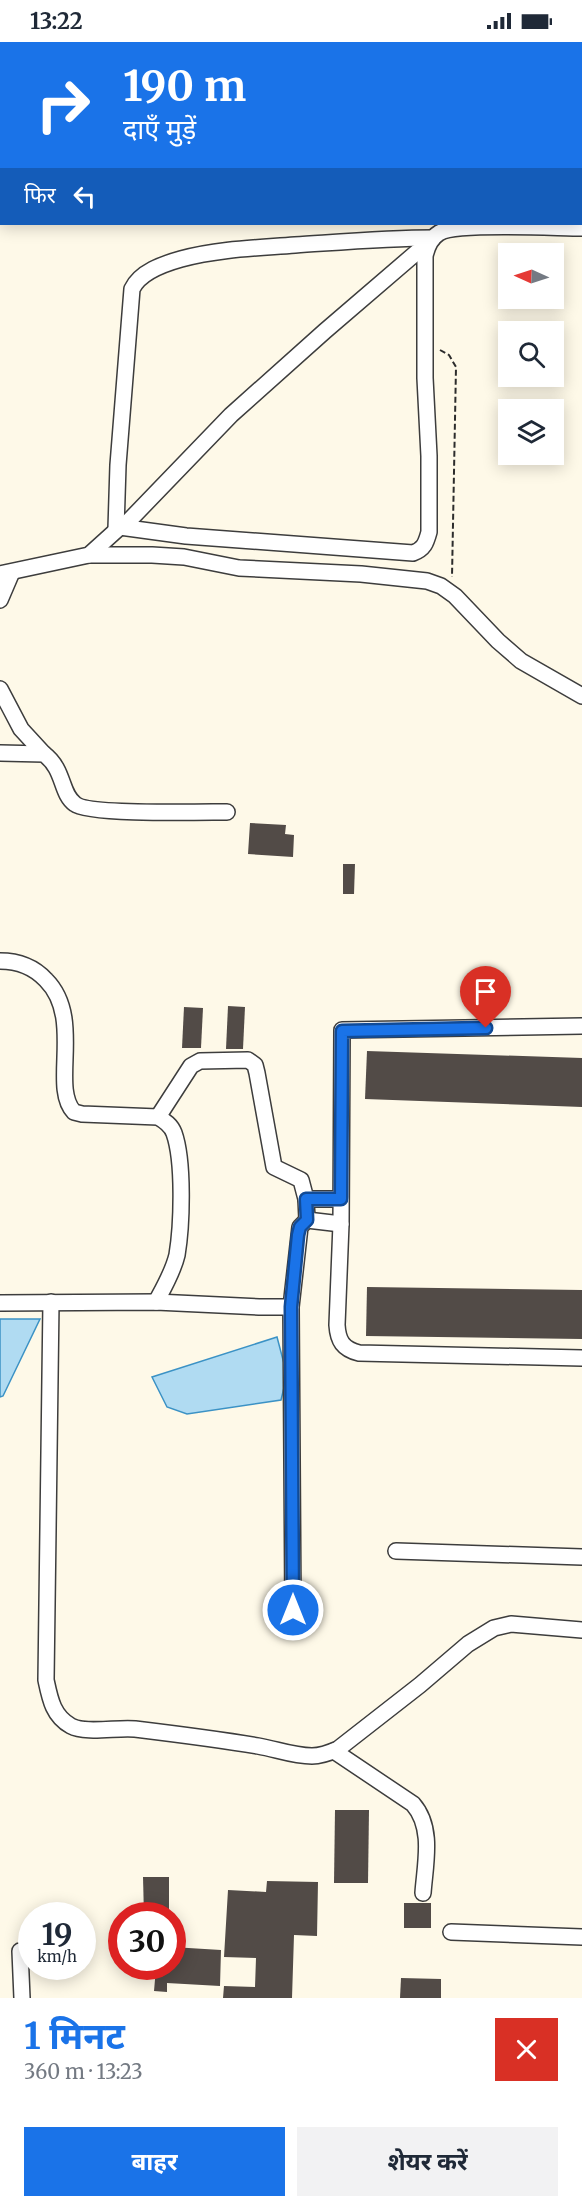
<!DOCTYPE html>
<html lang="hi">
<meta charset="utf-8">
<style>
body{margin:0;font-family:Merriweather,"Noto Sans Devanagari",serif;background:#f2f2f3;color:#1f2937;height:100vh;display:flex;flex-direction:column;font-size:22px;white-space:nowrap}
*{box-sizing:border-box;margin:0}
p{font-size:20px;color:#747a83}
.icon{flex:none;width:33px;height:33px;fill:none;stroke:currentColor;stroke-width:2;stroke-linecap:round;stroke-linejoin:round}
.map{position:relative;height:1956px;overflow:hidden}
.sheet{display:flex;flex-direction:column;background:#fff;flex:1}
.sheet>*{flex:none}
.hud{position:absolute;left:0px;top:0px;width:582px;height:183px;box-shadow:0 3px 15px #0003;background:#1a73e8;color:#fff;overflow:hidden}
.needle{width:39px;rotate:273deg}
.buttons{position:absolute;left:498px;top:201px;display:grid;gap:12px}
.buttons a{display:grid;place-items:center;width:66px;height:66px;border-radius:0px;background:#fff;box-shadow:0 3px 15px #0003;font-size:30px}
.speed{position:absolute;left:18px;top:1860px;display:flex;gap:12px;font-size:30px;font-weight:700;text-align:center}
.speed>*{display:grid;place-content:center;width:78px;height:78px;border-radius:50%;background:#fff;box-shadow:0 3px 15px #0003;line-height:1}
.speed small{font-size:15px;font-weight:400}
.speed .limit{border:9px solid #d22;background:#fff;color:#111}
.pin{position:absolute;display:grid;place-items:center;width:51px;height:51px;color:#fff;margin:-62px -26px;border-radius:50% 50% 50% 0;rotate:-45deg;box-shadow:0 0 6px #0007}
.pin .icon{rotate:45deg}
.me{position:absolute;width:66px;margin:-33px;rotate:0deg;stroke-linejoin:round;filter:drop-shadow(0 0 4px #0008)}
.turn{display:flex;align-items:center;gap:21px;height:126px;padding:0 24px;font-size:27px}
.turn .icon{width:78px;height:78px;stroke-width:2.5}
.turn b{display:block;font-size:42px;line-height:51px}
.then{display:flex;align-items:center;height:57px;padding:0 24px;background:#0003;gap:12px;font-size:22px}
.round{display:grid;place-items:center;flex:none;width:63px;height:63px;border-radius:0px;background:#f2f2f3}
.headline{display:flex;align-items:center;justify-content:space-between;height:102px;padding:0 24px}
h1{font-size:36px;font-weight:700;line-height:45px;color:#1a73e8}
.primary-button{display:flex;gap:12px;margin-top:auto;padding:12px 24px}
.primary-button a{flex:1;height:69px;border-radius:0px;background:#1a73e8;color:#fff;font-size:24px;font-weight:700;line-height:69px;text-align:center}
.primary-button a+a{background:#f2f2f3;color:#1f2937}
.status{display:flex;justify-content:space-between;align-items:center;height:42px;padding:0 30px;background:#fff;direction:ltr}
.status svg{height:16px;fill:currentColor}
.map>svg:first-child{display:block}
</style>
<div class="status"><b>13:22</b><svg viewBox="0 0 49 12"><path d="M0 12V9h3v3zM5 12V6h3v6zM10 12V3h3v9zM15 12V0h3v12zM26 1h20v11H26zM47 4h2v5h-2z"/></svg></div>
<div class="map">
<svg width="582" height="1956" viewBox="0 0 582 1956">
<rect width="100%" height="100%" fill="#fef9e8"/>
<g fill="#b0dbf2" stroke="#3b92c5" stroke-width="1.5">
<polygon points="0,1277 40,1277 3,1354 0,1355"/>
<polygon points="277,1295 287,1333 281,1358 187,1372 167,1365 152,1335"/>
</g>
<g fill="#524b47">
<polygon points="250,781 286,783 285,792 294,793 293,815 248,812"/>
<polygon points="343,822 355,822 354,852 343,852"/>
<polygon points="228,964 245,965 243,1007 226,1007"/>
<polygon points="184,965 203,966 201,1006 182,1006"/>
<polygon points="367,1009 582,1016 582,1065 365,1057"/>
<polygon points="367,1245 582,1248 582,1297 366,1294"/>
<polygon points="335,1768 369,1768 368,1841 334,1841"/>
<polygon points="143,1835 169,1835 169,1874 144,1874"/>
<polygon points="267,1839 318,1840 317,1894 294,1893 292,1956 223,1956 224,1944 255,1945 256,1916 224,1915 228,1848 266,1850"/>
<rect x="404" y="1861" width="27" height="25"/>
<polygon points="172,1905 221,1908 220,1944 167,1941 167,1950 154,1949 156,1926 171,1928 172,1924"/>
<polygon points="401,1936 441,1937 441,1956 400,1956"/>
</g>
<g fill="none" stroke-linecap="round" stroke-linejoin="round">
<g stroke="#3d3d3d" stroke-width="18">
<g id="minor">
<polyline points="256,2 256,0"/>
<polyline points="123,485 231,373 325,289 417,210 426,207"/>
<path d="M 116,487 L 118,423 L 132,247 C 140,230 163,222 181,217 C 218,207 257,206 295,203 C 341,200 387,196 433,196"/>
<polyline points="89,513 152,513 184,515 239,526 361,532 427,539 441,544 455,554 498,599 521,619 582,654"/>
<path d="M 0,532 L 89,513 L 120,485 L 186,494 L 413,511 C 424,507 426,501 429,490 L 429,414 L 425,336 L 425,214 C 427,205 431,196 439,191 C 455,180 556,186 582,186"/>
<polyline points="0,558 12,530"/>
<polyline points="0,647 21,687 44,712"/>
<path d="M 0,711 L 44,712 C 65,728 60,751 75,762 C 88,773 203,770 227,770"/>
<path d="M 0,919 C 18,919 33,924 46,938 C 84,976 50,1045 74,1070 L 82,1072 L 158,1075 C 165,1079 171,1083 174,1091 C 184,1119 182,1183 177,1213 C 173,1230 164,1245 156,1260"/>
<path d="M 582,984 L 342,988 L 341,1182 L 337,1283 C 338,1299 343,1307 359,1311 L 582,1316"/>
<polyline points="158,1075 191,1024 200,1019 248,1018 255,1023 257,1031 274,1125 301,1138 306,1157 307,1178"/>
<polyline points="306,1157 341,1157"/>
<path d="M 51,1260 L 46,1638 C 50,1657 53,1674 71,1684 C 86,1692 118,1685 135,1687 C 176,1692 217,1697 258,1704 C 276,1707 293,1714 312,1714 C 321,1714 329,1711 338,1707 L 420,1643 L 468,1602 L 494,1586 L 511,1582 L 582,1588"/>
<polyline points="0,1261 156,1260 259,1265 291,1265 300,1185 307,1178 341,1182"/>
<polyline points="291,1265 293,1568"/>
<polyline points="396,1509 582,1515"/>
<path d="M 334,1709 L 413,1762 C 434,1786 425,1822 423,1851"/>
<polyline points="451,1890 582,1895"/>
<polyline points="20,1909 22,1956"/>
</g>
</g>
<g stroke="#2c2c2c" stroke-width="2" stroke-dasharray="6 3" stroke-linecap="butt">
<polyline points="461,2 461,0"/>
<polyline points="440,308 449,313 456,325 452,535"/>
</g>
<use href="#minor" stroke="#fff" stroke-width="15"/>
</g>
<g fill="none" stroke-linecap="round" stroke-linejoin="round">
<g stroke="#114b97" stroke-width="15">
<polyline id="route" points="293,1568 291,1265 298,1193 300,1185 307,1178 306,1157 341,1157 342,989 486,986"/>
</g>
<use href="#route" stroke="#1a73e8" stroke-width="10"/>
</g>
</svg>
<div class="buttons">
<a><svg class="needle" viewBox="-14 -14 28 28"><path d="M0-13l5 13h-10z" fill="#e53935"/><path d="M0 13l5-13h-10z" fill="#747a83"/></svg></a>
<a><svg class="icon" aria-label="search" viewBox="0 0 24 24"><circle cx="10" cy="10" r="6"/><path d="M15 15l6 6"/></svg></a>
<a><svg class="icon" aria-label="layers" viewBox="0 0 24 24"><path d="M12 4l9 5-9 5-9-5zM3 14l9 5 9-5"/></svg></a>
</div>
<div class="speed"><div>19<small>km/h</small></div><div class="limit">30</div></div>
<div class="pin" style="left:486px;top:986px;background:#d93025"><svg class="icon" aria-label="arrive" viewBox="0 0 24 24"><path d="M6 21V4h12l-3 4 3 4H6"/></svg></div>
<svg class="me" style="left:293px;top:1568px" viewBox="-20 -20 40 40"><circle r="17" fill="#1a73e8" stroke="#fff" stroke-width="3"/><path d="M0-11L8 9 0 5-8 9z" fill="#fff"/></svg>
<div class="hud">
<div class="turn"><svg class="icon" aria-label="right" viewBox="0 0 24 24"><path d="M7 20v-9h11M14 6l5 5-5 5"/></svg><div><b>190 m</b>दाएँ मुड़ें</div></div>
<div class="then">फिर<svg class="icon" aria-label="left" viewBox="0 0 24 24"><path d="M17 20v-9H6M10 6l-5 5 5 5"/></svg></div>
</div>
</div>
<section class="sheet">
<div class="headline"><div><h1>1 मिनट</h1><p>360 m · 13:23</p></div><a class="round" style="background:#d93025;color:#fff"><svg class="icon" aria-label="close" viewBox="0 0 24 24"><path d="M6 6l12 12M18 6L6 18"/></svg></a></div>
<div class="primary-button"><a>बाहर</a><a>शेयर करें</a></div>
</section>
